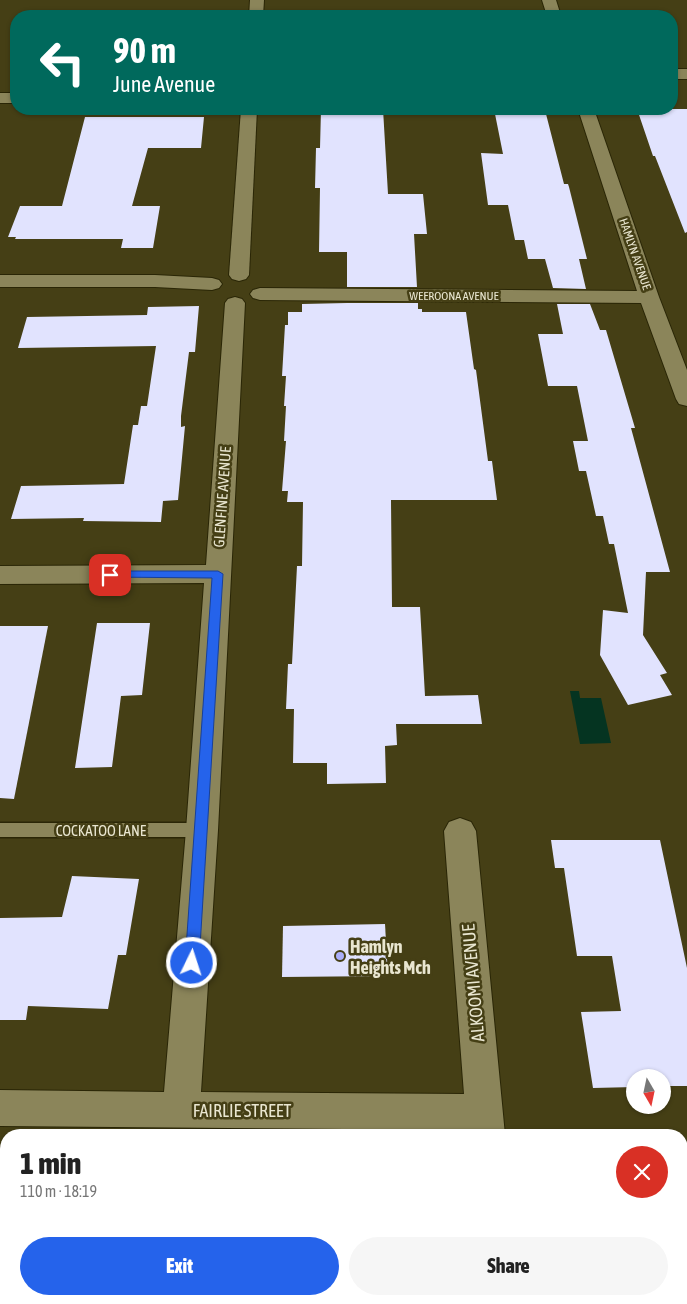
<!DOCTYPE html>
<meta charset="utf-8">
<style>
body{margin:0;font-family:"Asap Condensed",sans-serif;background:#f6f6f6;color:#222;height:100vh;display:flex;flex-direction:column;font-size:19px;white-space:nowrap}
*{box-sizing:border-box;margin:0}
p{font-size:16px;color:#767676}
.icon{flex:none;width:28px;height:28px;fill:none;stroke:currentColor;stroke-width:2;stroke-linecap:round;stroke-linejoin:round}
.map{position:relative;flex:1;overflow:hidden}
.drawer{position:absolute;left:0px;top:1129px;width:688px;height:176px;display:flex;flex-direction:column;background:#fff;border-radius:20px 20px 0 0;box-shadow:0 1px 4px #0004}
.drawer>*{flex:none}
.hud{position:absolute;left:10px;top:10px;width:668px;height:105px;border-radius:20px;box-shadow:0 1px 4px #0004;background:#00695c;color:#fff;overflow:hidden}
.needle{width:32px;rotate:171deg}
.buttons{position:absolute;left:626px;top:1069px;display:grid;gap:10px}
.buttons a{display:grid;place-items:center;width:45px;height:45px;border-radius:50%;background:#fff;box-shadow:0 1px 4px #0004;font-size:25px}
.pin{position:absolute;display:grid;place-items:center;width:42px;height:42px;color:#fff;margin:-21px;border-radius:10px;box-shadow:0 2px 8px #0006}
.me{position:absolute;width:55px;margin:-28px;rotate:4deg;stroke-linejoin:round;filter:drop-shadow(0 0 4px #0008)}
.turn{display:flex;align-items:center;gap:18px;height:105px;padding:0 20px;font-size:22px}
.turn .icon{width:65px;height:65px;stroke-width:2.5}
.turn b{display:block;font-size:35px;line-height:42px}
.round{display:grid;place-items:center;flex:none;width:52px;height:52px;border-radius:26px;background:#f6f6f6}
.summary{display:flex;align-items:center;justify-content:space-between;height:85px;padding:0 20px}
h1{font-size:30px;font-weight:800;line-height:38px}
.primary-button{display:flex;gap:10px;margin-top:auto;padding:10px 20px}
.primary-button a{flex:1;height:58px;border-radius:30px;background:#2563eb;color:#fff;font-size:20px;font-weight:800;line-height:58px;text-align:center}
.primary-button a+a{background:#f6f6f6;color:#222}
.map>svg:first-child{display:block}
</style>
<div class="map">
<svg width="687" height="1304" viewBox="0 0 687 1304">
<rect width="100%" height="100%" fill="#453f15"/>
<polygon fill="#053421" points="570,691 579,691 580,698 601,698 611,743 580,744"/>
<g fill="#e1e3fe">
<polygon points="321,109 383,109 388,194 423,194 427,234 414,234 417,287 347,287 347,252 319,252 320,188 315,188 316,148 320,148"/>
<polygon points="515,109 542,109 544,114 546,114 564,184 568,184 569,187 587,259 579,259 586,289 553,288 545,259 528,259 524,240 515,240 508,205 488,205 481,153 503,154 495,114 516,114"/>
<polygon points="637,109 687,109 687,232 685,233 655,156 653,156"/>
<polygon points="85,117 204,117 201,148 148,148 132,206 160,206 153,248 121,248 123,239 15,239 16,237 8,237 20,206 62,206"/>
<polygon points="347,303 418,303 418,309 422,309 422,312 466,312 474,369 476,370 488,461 492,461 497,500 391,500 392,607 420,607 425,696 478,695 482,724 396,724 397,745 385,746 386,783 327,784 327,763 293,763 294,709 286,709 288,664 292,664 297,566 302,566 303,502 287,502 288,491 282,491 286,441 284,441 286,406 284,406 286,376 282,376 285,325 288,325 288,312 302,312 302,304"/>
<polygon points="557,304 590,304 600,330 606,330 635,428 631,428 670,572 646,572 643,635 667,673 660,675 672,695 628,705 600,655 603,610 628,613 614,544 609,544 603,516 596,516 586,471 579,471 573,441 588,441 577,386 548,386 538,334 563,334"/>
<polygon points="199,306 195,352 189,352 181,416 181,427 185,426 178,500 163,501 161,522 83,521 84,518 11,519 21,486 124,484 133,425 138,425 141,406 147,406 156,346 18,348 27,317 147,315 148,307"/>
<polygon points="97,623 150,623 142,695 121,696 112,767 75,768"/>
<polygon points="0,626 48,626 14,799 0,798"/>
<polygon points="551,840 660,840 687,968 687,1086 662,1086 662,1078 635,1078 635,1087 593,1088 581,1012 621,1011 612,956 577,956 564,868 555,868"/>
<polygon points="72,876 139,879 126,955 118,955 108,1009 28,1006 26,1020 0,1020 0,918 62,917"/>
<polygon points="385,924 388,976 282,977 283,926"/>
</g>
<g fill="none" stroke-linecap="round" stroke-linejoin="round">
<g stroke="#2a2606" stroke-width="3">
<polygon id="lane" points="0,823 202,823 208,825 210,830 208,835 202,837 0,837"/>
</g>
<g stroke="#2a2606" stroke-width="2">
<g id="street">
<polygon points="250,0 264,0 263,16 249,16"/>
<polygon points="542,0 556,0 561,16 547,16"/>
<rect x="671" y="69" width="16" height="10"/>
<rect x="0" y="93" width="16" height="10"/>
<polygon points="241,109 257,109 249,275 246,279 239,281 232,279 229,275"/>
<polygon points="578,109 594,109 659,297 687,370 687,406 679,404 676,399 641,303 260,300 253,298 250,294 253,290 260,288 637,291"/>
<polygon points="0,275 155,275 212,278 219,280 222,284 219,288 212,290 155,287 0,287"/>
<polygon points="235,297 242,299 245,303 218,830 201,1092 464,1094 444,831 449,822 460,818 471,822 476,831 505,1135 467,1135 467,1130 0,1126 0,1090 164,1092 186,830 204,583 0,584 0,566 206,565 225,303 228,299"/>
<rect x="483" y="1299" width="40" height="5"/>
</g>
</g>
<use href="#lane" fill="#8b855a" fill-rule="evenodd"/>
<use href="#street" fill="#8b855a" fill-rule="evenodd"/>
</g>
<polygon fill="#2563eb" stroke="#184099" points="110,571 218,571 223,574 199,963 197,968 192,970 187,968 185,963 212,578 106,577 105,575"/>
<circle fill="#abaffb" stroke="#453f15" stroke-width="2" cx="340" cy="956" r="5"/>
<g text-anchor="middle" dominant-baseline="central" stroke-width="5" stroke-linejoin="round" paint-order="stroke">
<g font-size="12" fill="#e9e6d0" stroke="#453f15">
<text transform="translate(635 254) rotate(71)">HAMLYN AVENUE</text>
<text x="454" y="296">WEEROONA AVENUE</text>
</g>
<g font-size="15" fill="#e9e6d0" stroke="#453f15">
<text transform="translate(222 497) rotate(-86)">GLENFINE AVENUE</text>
<text x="101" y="830">COCKATOO LANE</text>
</g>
<g font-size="18" font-weight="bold" fill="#e9e6d0" stroke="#453f15" text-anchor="start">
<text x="350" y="946">Hamlyn<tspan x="350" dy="21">Heights Mch</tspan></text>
</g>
<g font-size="18" fill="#e9e6d0" stroke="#453f15">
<text transform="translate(473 983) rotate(-95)">ALKOOMI AVENUE</text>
<text x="242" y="1110">FAIRLIE STREET</text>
</g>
</g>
</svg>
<div class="buttons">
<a><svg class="needle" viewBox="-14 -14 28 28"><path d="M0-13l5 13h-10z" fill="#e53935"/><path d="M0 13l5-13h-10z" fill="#767676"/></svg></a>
</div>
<div class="pin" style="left:110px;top:575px;background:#d93025"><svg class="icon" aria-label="arrive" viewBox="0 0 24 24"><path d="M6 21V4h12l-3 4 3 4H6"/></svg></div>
<svg class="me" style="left:192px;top:963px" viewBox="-20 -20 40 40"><circle r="17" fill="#2563eb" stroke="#fff" stroke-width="3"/><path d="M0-11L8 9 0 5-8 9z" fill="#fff"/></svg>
<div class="hud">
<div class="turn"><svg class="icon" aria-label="left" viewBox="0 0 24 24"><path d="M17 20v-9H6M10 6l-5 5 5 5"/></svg><div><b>90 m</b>June Avenue</div></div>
</div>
<section class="drawer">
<div class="summary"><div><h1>1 min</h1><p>110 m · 18:19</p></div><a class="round" style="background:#d93025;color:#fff"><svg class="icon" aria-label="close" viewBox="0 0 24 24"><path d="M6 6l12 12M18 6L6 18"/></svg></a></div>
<div class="primary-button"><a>Exit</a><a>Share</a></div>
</section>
</div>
